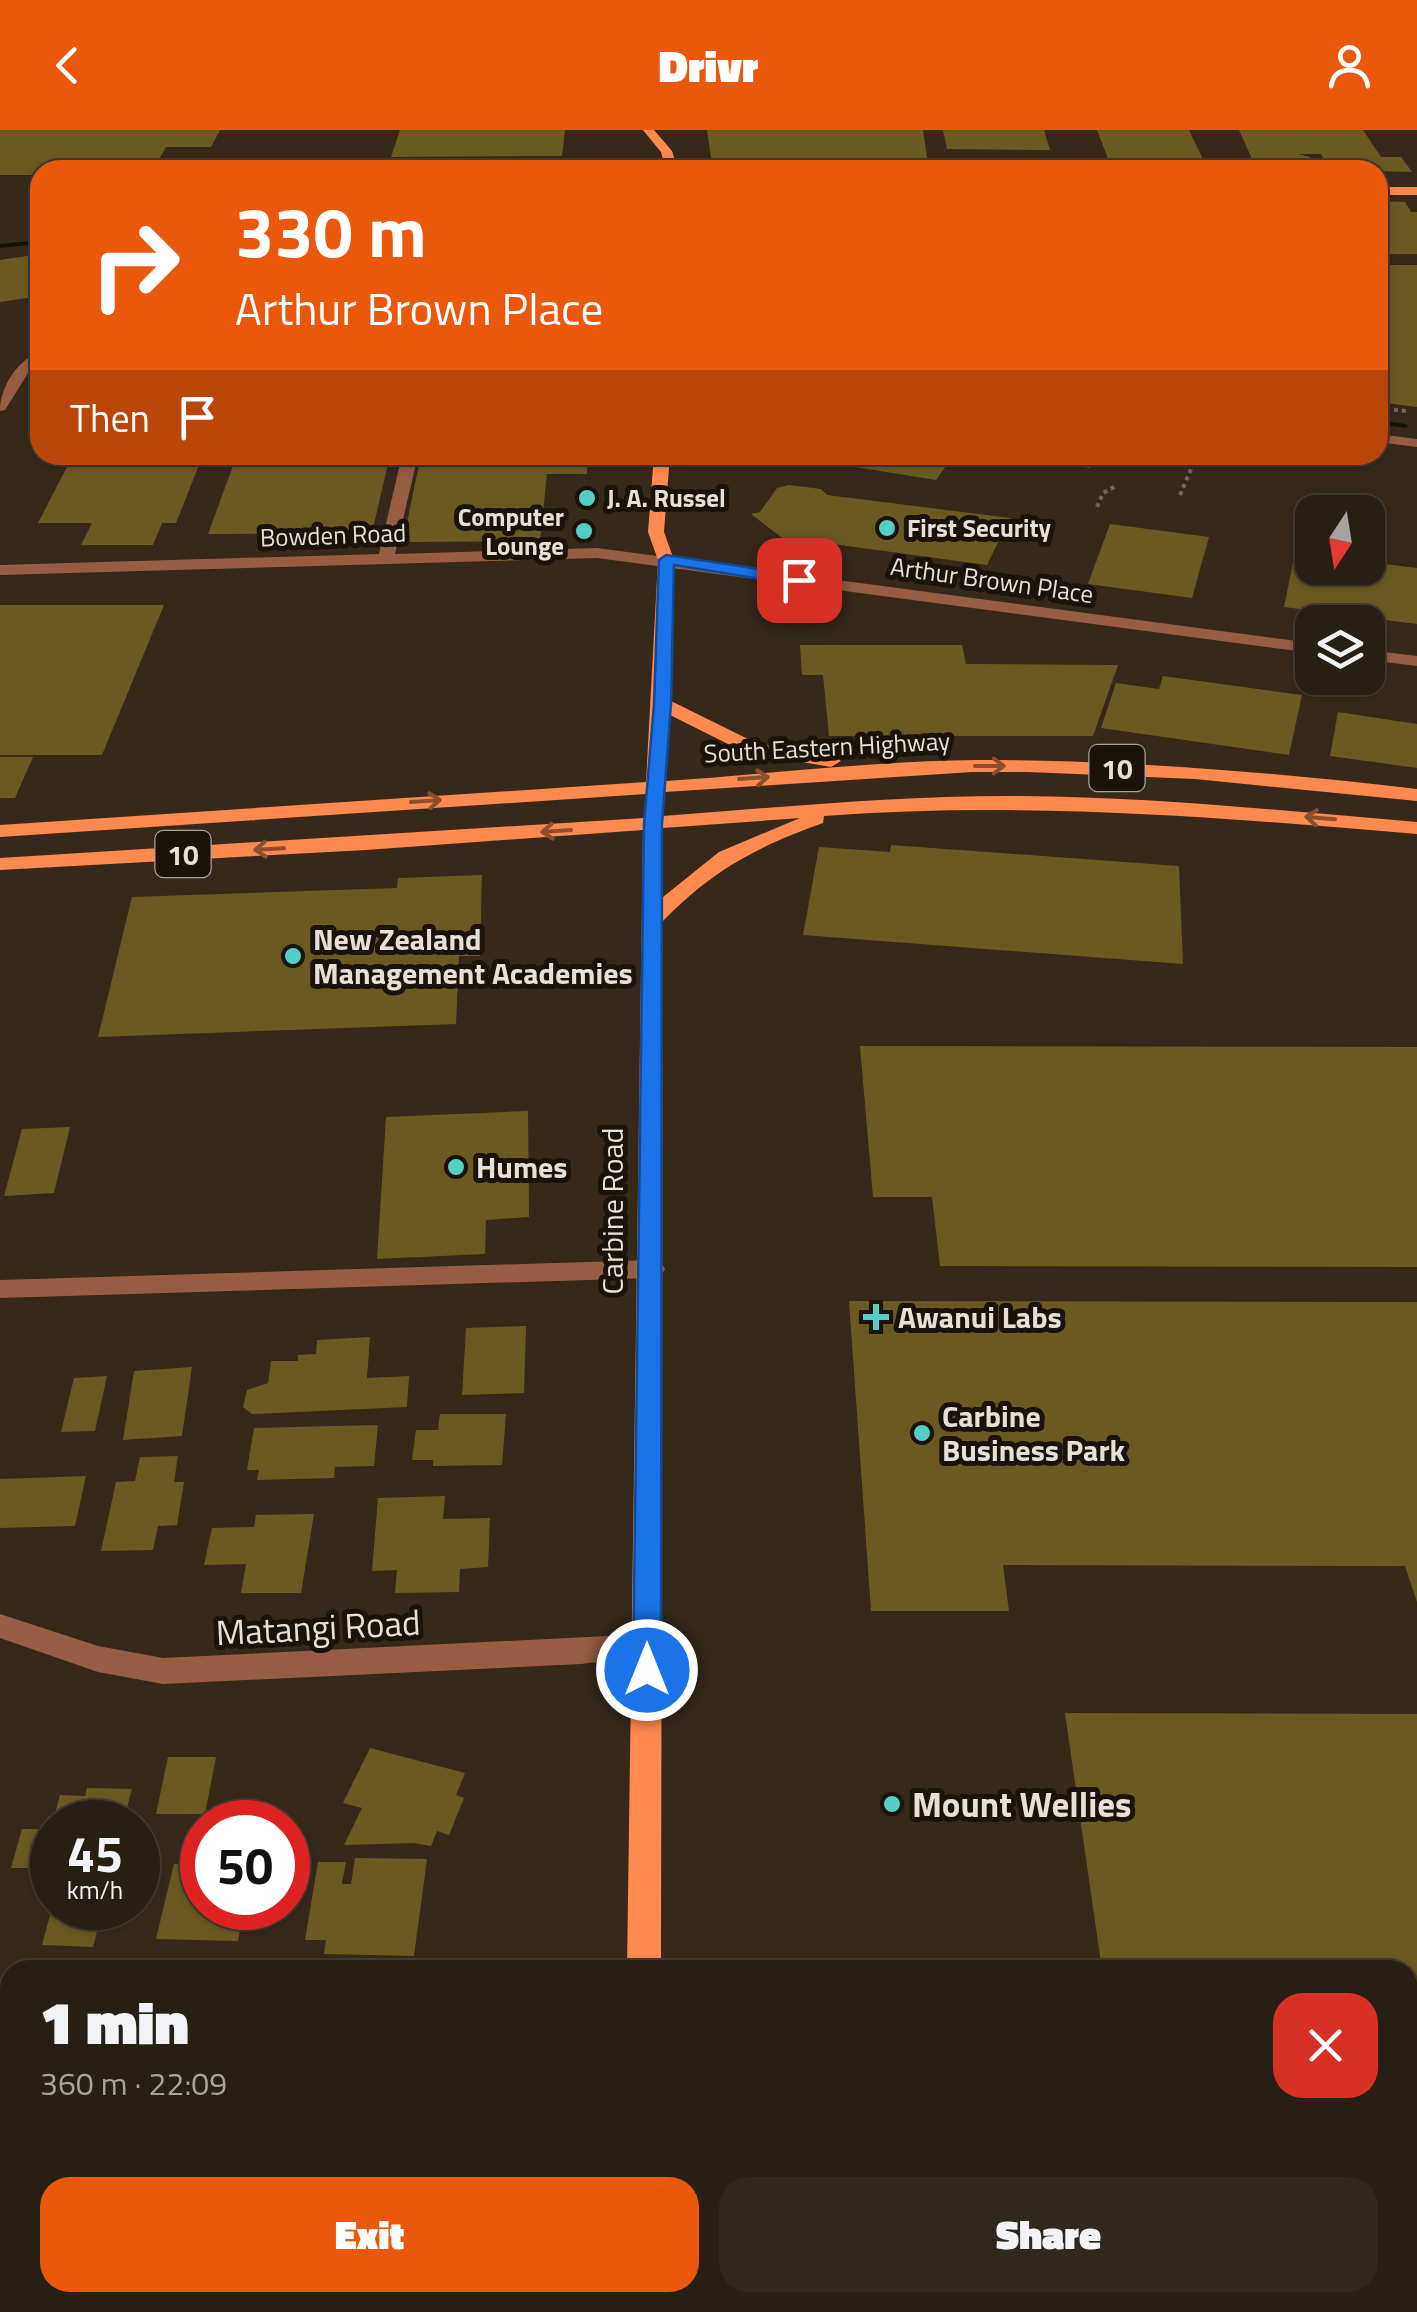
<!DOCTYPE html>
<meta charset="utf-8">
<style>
body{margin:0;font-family:"Titillium Web",sans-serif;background:#30271d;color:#f1f3f6;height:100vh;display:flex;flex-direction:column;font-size:38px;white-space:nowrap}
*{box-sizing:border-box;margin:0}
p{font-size:32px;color:#a5a2a0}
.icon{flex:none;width:55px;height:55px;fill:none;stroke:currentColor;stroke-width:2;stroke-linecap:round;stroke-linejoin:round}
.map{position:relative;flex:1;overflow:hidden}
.side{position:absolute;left:0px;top:1830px;width:1418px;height:352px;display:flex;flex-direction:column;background:#281f14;border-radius:30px 30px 0 0;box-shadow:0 2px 8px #0004,0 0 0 2px #443d34}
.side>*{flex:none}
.banner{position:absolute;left:30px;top:30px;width:1358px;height:305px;border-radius:30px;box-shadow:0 2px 8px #0004,0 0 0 2px #443d34;background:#ea580c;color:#fff;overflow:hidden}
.needle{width:65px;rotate:192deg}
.buttons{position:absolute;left:1295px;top:365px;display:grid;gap:20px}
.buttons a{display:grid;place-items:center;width:90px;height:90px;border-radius:20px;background:#281f14;box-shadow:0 2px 8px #0004,0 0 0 2px #443d34;font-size:50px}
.speed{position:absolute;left:30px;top:1670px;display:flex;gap:20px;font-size:50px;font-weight:700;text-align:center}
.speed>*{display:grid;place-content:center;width:130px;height:130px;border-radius:50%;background:#281f14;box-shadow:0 2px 8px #0004,0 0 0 2px #443d34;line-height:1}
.speed small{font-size:25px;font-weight:400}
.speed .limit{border:15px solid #d22;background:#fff;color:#111}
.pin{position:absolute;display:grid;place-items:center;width:85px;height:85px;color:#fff;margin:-42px;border-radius:20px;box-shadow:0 5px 15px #0006}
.me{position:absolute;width:110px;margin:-55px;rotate:0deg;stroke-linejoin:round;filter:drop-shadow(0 0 8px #0008)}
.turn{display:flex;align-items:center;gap:35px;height:210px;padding:0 40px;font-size:45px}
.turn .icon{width:130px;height:130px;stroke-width:2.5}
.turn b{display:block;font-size:70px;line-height:85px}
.then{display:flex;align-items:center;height:95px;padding:0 40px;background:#0003;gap:20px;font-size:38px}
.round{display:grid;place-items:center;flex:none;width:105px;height:105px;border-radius:30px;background:#30271d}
.overview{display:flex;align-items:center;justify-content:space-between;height:170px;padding:0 40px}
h1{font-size:60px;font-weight:800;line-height:75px}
.action{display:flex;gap:20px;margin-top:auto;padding:20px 40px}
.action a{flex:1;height:115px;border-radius:30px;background:#ea580c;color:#fff;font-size:40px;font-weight:800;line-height:115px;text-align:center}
.action a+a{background:#30271d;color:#f1f3f6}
header{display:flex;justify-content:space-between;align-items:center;height:130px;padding:0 40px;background:#ea580c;color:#fff;font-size:45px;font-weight:800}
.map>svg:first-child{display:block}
</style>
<header><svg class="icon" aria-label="back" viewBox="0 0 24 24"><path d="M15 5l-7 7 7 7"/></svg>Drivr<svg class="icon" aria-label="person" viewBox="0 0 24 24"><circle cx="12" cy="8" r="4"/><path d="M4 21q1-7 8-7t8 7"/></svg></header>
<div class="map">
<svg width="1417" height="2182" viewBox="0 0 1417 2182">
<rect width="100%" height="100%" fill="#36291a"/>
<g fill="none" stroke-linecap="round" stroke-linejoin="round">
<g fill="#101400" fill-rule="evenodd">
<polygon points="40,110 40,114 0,118 0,114"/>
<polygon points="1378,290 1405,294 1409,296 1405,298 1378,294"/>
</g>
</g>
<g fill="#6a5a22">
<polygon points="0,0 220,0 211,17 166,17 153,40 40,40 40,45 0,45"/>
<polygon points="400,0 565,0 562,26 391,27"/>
<polygon points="707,0 923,0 929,40 713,40"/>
<polygon points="943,0 1044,0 1050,20 947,19"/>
<polygon points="1097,0 1189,0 1208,40 1116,40 1110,34"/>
<polygon points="1239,0 1363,0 1381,27 1401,27 1412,42 1330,40 1321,24 1298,24 1310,27 1317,40 1257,40"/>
<polygon points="1378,71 1405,72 1411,82 1417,82 1417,124 1378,124"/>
<polygon points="40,124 40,154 34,155 40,166 0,172 0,130"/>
<polygon points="1378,135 1417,135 1417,277 1378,272"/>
<polygon points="73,325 203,325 176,393 162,393 153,415 81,415 92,393 38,393"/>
<polygon points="237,325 390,325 372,403 208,404"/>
<polygon points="421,325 588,325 587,344 547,344 540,411 403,412"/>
<polygon points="781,325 954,325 936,350"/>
<polygon points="1008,325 1097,325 1090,338"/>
<polygon points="789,355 821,359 827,365 1010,388 987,435 796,409 786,411 751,384 760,382 777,358"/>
<polygon points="1110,394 1209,407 1192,468 1088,454"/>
<polygon points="1295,423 1312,425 1312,438 1368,438 1368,432 1417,438 1417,494 1284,477"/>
<polygon points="0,475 164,475 102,625 0,625"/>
<polygon points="800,515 962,515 966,534 1118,535 1093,606 829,606 823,545 802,545"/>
<polygon points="1163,546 1302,565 1289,625 1101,598 1116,553 1159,559"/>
<polygon points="1338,582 1417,594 1417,638 1330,626"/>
<polygon points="0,627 33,627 15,668 0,668"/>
<polygon points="891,715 1179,736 1183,834 803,805 819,717 890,722"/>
<polygon points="482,745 480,826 459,826 456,894 98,907 132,767 397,758 398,748"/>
<polygon points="860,916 1417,917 1417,1137 940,1136 932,1067 873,1067"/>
<polygon points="528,981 529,1087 486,1090 485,1124 377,1129 386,987"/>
<polygon points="70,997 54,1063 4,1066 22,999"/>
<polygon points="849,1171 1417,1172 1417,1472 1405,1436 1003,1435 1009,1481 871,1481"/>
<polygon points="526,1196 524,1263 462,1265 466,1198"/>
<polygon points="370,1207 367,1248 409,1246 407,1277 252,1284 243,1277 247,1260 268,1253 271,1231 298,1231 298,1225 316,1224 317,1210"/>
<polygon points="192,1237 182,1306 123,1310 134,1241"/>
<polygon points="107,1246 95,1301 61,1302 74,1248"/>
<polygon points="440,1284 506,1284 502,1335 433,1336 433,1330 412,1330 416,1300 438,1300"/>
<polygon points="378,1295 374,1336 335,1337 334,1348 257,1350 259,1340 247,1340 254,1298"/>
<polygon points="178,1326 174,1352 184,1352 177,1395 158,1396 153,1420 101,1421 116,1352 135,1351 140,1327"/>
<polygon points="86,1346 75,1396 0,1398 0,1349"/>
<polygon points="445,1366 443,1389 490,1388 488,1437 460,1439 459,1462 395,1463 397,1440 372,1441 378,1368"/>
<polygon points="314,1384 301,1463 241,1463 246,1434 204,1435 212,1398 254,1397 256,1385"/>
<polygon points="1065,1583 1417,1584 1417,1958 1408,1958 1408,1840 1102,1840"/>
<polygon points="370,1618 465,1643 456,1665 464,1668 449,1705 437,1701 431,1716 413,1713 344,1715 362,1678 343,1673"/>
<polygon points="168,1627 216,1627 205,1684 156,1684"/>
<polygon points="87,1658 132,1659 123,1692 53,1692 60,1665 85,1666"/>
<polygon points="22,1699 52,1699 52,1760 40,1759 46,1738 11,1738"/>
<polygon points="355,1728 427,1729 414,1826 324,1824 326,1810 305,1810 318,1732 346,1732 342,1754 351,1754"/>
<polygon points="174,1734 202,1735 202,1778 244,1778 238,1811 156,1809"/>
<polygon points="52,1778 103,1778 93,1817 42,1815"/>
<polygon points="2,1967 10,1967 10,2147 0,2147"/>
<polygon points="331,2172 422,2172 421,2182 330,2182"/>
</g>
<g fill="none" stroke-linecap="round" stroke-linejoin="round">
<g stroke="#73675a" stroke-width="4" stroke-dasharray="4 4" stroke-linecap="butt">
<polyline points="1378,278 1406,281"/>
<polyline points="1180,365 1197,325"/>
<polyline points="1097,377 1103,363 1116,356"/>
</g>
<g fill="#965d42" fill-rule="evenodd">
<path d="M 40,221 L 40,232 L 30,240 L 5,280 L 0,281 C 0,257 17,231 40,221 Z"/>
<polygon points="1378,304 1417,309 1417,317 1378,312"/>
<polygon points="402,325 418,325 395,424 597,418 1312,513 1312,523 597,428 0,445 0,435 379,424"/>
<polygon points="1368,520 1417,526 1417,536 1368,530"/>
<polygon points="652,1130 661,1133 665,1139 661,1145 652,1148 0,1168 0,1150"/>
<polygon points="0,1484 98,1516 163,1528 647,1504 658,1507 662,1516 658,1525 581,1534 163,1554 98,1542 0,1508"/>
</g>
<g fill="#ff894e" fill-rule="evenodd">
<polygon points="643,0 654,0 672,21 678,40 666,40 661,22"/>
<rect x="1378" y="57" width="39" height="8"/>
<path d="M 654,325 L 670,325 L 664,402 L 674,430 L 671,571 L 756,613 L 831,625 L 841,631 L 831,637 L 744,622 L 670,585 L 666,651 C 769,644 874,631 977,630 C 1124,630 1271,642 1417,659 L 1417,671 L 1195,649 L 1028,642 L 972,642 L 665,662 L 663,686 C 783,677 902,665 1021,666 C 1154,667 1285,681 1417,692 L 1417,704 C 1219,687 1023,671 824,686 L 823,693 C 756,717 713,740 663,791 L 661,1840 L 627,1840 L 643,700 L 366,720 L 0,740 L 0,728 L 644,688 L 646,664 L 0,707 L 0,695 L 646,652 L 658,430 L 648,402 ZM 800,688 L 719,722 L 663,767 L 663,698 Z"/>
<polygon points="620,2172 658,2172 659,2182 619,2182"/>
</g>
</g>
<defs><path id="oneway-shaft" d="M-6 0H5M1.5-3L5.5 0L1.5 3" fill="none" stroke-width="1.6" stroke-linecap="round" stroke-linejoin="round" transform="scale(2.5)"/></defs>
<g stroke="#8c4e2d">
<use href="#oneway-shaft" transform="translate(990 636)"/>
<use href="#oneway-shaft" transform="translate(754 648) rotate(-4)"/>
<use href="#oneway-shaft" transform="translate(426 671) rotate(-4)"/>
<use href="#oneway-shaft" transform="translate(1320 688) rotate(-175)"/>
<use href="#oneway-shaft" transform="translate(556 701) rotate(176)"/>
<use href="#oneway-shaft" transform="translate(269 719) rotate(177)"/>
</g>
<polygon fill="#1a73e8" stroke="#114b97" stroke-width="2.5" points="666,425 799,445 807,450 799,455 674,435 671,574 662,694 661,1540 657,1548 647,1551 637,1548 633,1540 644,694 654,574 659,430"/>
<g fill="#55cec5" stroke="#19130c" stroke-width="4">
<circle cx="587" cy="368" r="10"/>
<circle cx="887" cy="398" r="10"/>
<circle cx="584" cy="401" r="10"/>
<circle cx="293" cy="826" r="10"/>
<circle cx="456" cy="1037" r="10"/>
<path d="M871 1172h10v10h10v10h-10v10h-10v-10h-10v-10h10z"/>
<circle cx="922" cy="1303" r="10"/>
<circle cx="892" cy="1674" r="10"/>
</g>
<g text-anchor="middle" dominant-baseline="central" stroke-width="10" stroke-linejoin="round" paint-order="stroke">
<g font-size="25" font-weight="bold" fill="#e8dfd5" stroke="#19130c" text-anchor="start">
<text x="607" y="368">J. A. Russel</text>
<text x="564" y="387" text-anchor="end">Computer<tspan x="564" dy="29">Lounge</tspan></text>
<text x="907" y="398">First Security</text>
</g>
<g font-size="25" fill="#e8dfd5" stroke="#19130c">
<text transform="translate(333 405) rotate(-2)">Bowden Road</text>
<text transform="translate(992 450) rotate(8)">Arthur Brown Place</text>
<text transform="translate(827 617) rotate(-3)">South Eastern Highway</text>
</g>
<g fill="#19130c" stroke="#aaa299" stroke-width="2.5">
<rect x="1089.5" y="615" width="55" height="46" rx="8"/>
<rect x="155.5" y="701" width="55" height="46" rx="8"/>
</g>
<g font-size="28" font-weight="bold" fill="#e8dfd5">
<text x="1117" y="638">10</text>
<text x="183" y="724">10</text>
</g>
<g font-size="30" font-weight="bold" fill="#e8dfd5" stroke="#19130c" text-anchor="start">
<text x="313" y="809">New Zealand<tspan x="313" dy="34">Management Academies</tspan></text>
<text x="476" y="1037">Humes</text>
<text x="898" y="1187">Awanui Labs</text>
<text x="942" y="1286">Carbine<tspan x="942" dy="34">Business Park</tspan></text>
</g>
<g font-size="30" fill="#e8dfd5" stroke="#19130c">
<text transform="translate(612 1081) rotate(-90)">Carbine Road</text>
</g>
<g font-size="35" fill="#e8dfd5" stroke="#19130c">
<text transform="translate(318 1497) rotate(-3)">Matangi Road</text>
</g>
<g font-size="35" font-weight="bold" fill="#e8dfd5" stroke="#19130c" text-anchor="start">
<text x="912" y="1674">Mount Wellies</text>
</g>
</g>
</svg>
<div class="buttons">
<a><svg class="needle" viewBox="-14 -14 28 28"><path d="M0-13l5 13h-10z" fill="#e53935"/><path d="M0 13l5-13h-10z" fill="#a5a2a0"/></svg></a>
<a><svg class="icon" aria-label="layers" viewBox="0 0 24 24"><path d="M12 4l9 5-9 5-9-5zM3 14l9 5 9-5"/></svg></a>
</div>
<div class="speed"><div>45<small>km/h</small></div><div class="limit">50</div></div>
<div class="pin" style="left:799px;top:450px;background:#d93025"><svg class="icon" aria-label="arrive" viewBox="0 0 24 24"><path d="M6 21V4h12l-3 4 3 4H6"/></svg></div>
<svg class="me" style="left:647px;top:1540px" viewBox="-20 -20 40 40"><circle r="17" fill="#1a73e8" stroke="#fff" stroke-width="3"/><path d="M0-11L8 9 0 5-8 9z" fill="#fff"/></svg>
<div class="banner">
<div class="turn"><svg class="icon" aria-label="right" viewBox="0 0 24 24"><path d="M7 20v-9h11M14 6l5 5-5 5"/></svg><div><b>330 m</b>Arthur Brown Place</div></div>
<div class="then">Then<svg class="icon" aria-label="arrive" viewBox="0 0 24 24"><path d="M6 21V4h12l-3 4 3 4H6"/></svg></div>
</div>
<section class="side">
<div class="overview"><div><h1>1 min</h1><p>360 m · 22:09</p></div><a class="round" style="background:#d93025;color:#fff"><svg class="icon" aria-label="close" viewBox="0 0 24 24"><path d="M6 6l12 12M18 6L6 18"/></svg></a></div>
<div class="action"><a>Exit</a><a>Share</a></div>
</section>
</div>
